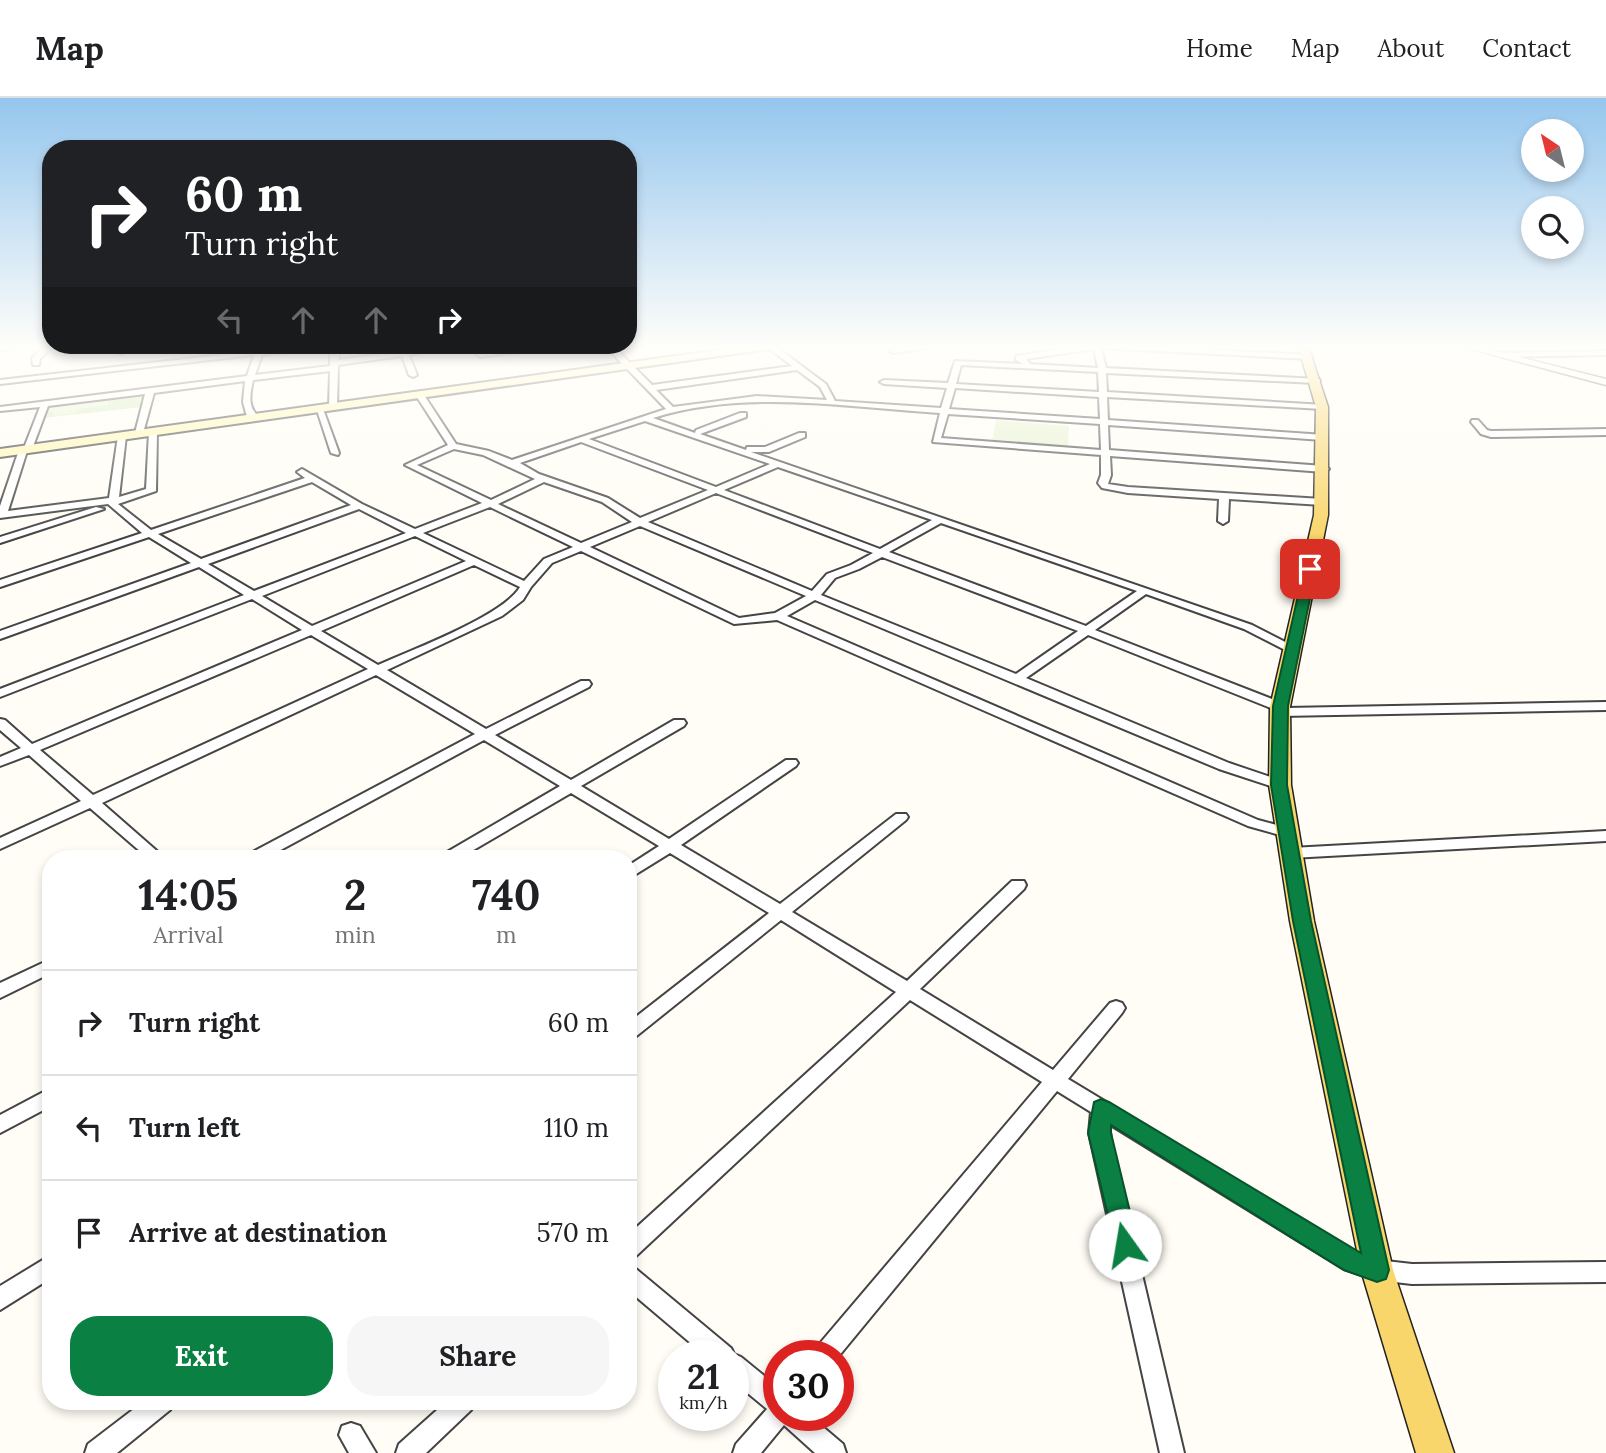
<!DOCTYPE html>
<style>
body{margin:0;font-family:Lora,serif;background:#f6f6f6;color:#202124;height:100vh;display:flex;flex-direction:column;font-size:26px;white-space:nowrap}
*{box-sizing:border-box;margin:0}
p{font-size:23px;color:#757577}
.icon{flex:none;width:38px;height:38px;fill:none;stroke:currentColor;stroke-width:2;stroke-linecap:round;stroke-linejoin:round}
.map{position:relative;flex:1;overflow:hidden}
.sheet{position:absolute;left:42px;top:752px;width:595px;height:560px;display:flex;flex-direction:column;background:#fff;border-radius:28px;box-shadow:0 4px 10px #0003}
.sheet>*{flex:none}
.top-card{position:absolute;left:42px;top:42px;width:595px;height:214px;border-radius:28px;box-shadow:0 4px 10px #0003;background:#202124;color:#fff;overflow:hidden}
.needle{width:46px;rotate:325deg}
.buttons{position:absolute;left:1521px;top:21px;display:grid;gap:14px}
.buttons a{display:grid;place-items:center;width:63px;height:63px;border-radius:50%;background:#fff;box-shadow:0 4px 10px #0003;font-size:35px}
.speed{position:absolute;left:658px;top:1242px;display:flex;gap:14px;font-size:35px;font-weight:700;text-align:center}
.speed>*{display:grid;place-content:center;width:91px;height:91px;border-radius:50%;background:#fff;box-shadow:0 4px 10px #0003;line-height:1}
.speed small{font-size:18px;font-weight:400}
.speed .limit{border:10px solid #d22;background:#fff;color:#111}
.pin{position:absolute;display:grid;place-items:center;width:60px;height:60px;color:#fff;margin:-30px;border-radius:14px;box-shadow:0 4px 10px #0006}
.me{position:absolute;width:77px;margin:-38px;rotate:347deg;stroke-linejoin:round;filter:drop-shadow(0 0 5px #0008)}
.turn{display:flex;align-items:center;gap:24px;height:147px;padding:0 28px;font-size:32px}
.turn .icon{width:91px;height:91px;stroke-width:2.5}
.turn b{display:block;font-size:49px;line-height:60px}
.lanes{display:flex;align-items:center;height:66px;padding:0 28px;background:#0003;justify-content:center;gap:35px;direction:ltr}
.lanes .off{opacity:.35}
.eta{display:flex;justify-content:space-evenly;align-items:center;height:119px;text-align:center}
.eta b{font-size:42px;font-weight:800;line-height:49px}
.action{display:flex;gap:14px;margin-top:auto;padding:14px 28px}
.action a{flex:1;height:80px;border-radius:28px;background:#0b8043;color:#fff;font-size:28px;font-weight:800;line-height:80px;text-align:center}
.action a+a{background:#f6f6f6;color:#202124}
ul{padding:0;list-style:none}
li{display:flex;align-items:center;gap:21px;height:105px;padding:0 28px;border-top:2px solid #e0e0e0}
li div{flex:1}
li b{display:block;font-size:26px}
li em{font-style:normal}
header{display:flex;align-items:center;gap:42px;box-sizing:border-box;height:98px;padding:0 35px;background:#fff;border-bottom:2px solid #e0e0e0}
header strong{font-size:33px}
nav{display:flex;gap:38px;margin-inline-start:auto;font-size:24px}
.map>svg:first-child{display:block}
</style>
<header>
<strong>Map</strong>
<nav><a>Home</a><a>Map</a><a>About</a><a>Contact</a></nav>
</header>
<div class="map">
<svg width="1606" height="1355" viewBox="0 0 1606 1355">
<rect width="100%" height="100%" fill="#fffdf5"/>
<polygon fill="#d5ebbd" points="146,295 142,309 42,320 48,306"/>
<g fill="#e6f2cf">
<polygon points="108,300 108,307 78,311 76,315 53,318 54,314 49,314 51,306"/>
<polygon points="996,322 1069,328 1068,348 992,343"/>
</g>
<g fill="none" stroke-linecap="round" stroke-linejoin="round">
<g stroke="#444" stroke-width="4">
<g id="minor">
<polygon points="0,248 21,248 0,252"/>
<polygon points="45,248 53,248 40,261 39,267 33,267 32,260"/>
<polygon points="117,248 125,248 122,256 115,254"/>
<path d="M 299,248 L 322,248 L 262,257 L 255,277 L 330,268 L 330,254 L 333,248 L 341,248 L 338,262 L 427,250 L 431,252 L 409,257 L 417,277 L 413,279 L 409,277 L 402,258 L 338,267 L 337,309 L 333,311 L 329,309 L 330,273 L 253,282 C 250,296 247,311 260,319 L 256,322 L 247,319 L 243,304 L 245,283 L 154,295 L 143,335 L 139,338 L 135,335 L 145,296 L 48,308 L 32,351 L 27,353 L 8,413 L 109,400 L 118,338 L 122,335 L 126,338 L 119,399 L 146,391 L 149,334 L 153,331 L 157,334 L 156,393 L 118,406 L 151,432 L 305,380 L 297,374 L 302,371 L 362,406 L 415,431 L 482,405 L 405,367 L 448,347 L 415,296 L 416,294 L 422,294 L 456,346 L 489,353 L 512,362 L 666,311 L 605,248 L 613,248 L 652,287 L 792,268 L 766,248 L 775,248 L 826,286 L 835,303 L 941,310 L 947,290 L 884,286 L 880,284 L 884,282 L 948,285 L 955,263 L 1023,266 L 1016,262 L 1016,258 L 1083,248 L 1138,248 L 1311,257 L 1312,259 L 1308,261 L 1101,250 L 1106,270 L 1319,281 L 1320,283 L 1316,285 L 1106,275 L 1107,294 L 1325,307 L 1325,311 L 1322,311 L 1107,299 L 1108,322 L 1325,337 L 1326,339 L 1322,342 L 1108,327 L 1109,352 L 1324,368 L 1329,371 L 1324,374 L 1110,358 L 1111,377 L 1108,386 L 1128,389 L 1322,401 L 1327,404 L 1322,407 L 1229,401 L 1228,423 L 1223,426 L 1218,423 L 1219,401 L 1128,395 L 1102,390 L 1098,385 L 1101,377 L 1101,357 L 933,344 L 940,315 C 845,309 745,291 653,320 L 695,335 L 696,332 L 740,315 L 746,315 L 746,319 L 700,336 L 746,352 L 747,349 L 765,349 L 799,335 L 805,335 L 805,339 L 769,354 L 751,354 L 1252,527 L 1299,551 L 1293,555 L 1289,554 L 1244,531 L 1146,496 L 1095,532 L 1285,606 L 1286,610 L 1606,604 L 1606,612 L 1281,618 L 1276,617 L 1276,612 L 1088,537 L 1026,580 L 1229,665 L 1285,684 L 1287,687 L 1280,691 L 1219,671 L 815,502 L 787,518 L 1258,722 L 1292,731 L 1294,734 L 1292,737 L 1287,739 L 1248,728 L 777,522 L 734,526 L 581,453 L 552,465 L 531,489 L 523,502 L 502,518 L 387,572 L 486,631 L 581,583 L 589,583 L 591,586 L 589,589 L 495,637 L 571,682 L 674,622 L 684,622 L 686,625 L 684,628 L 581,688 L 669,741 L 786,662 L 796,662 L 798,665 L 796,668 L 681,747 L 780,806 L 896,716 L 906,716 L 908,719 L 906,722 L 792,814 L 907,883 L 1012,783 L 1024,783 L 1026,787 L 1024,791 L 920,891 L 1053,972 L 1110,905 L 1116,903 L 1122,905 L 1125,910 L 1122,915 L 1068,981 L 1358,1156 L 1377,1162 L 1412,1166 L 1606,1164 L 1606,1184 L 1412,1186 L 1377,1182 L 1344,1171 L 1109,1026 L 1112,1049 L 1184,1355 L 1160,1355 L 1089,1035 L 1091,1014 L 1057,993 L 838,1259 L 813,1258 L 816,1250 L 1042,984 L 910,902 L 636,1158 L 628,1161 L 628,1137 L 896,894 L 781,822 L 634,940 L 628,942 L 628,925 L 769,815 L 670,755 L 628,781 L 628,768 L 659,748 L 571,695 L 458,761 L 439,761 L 442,757 L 560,688 L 484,642 L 264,761 L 244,761 L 247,757 L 475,636 L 376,577 L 102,705 L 166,761 L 149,761 L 90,710 L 0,751 L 0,740 L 81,703 L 29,657 L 0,668 L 0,659 L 21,650 L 0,632 L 0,621 L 5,622 L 32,646 L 302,532 L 252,501 L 0,599 L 0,591 L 244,497 L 199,469 L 0,541 L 0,533 L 191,465 L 149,439 L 0,489 L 0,482 L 142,435 L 108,406 L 0,420 L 0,408 L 19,352 L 24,350 L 40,309 L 0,313 L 0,309 L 247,278 L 254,257 L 0,286 L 0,282 ZM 1094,251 L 1098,270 L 1030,266 L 1026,261 ZM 961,267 L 1098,274 L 1099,294 L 956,286 ZM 797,272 L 820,289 L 827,302 L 757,298 L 673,309 L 656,292 ZM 955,290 L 1099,299 L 1100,321 L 949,311 ZM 948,316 L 1100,326 L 1101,352 L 941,340 ZM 645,323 L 770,366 L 716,389 L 589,341 ZM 581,344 L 708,392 L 640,420 L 608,400 L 539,376 L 520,365 ZM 454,351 L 483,357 L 535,381 L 491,402 L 417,367 ZM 778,369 L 932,422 L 880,451 L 724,392 ZM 312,384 L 351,407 L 201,461 L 158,436 ZM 544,384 L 602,404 L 632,424 L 581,445 L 498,406 ZM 716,395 L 873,455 L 851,467 L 827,476 L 812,493 L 648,424 ZM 490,409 L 573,449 L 544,461 L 524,483 L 423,435 ZM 359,411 L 406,435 L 254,493 L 208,466 ZM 941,425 L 1137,493 L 1086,528 L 889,454 ZM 640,428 L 806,498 L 775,515 L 739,520 L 590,449 ZM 415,438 L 466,463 L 312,528 L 262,498 ZM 882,459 L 1078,533 L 1016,576 L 821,497 L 835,480 L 859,471 ZM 474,467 L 520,489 C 503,518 411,552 378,567 L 321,533 ZM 311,537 L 368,571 L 93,697 L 40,652 Z"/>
<polygon points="469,248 477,248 482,255 537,248 559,248 480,259"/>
<polygon points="918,248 941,248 893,255 889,253"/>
<polygon points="1606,253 1606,257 1502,259 1498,257 1502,255"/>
<polygon points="316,309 323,311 339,355 338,357 331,355"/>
<polygon points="1472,322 1478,322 1487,332 1491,333 1606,331 1606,337 1491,339 1481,336 1471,324"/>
<polygon points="96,409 104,411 0,445 0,439"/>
<polygon points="1606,733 1606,743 1291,760 1283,755 1291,750"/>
<polygon points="51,861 51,875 0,900 0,885"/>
<polygon points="51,990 51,1008 0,1035 0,1017"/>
<polygon points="51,1157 51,1180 0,1212 0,1188"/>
<polygon points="628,1168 636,1171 731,1250 734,1256 741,1259 779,1290 779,1318 810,1318 843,1346 846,1355 815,1355 784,1327 761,1355 733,1355 736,1346 767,1311 733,1283 733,1258 706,1258 628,1192"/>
<polygon points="143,1304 174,1304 170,1312 117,1355 85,1355 88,1346"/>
<polygon points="446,1304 475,1304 471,1312 426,1355 396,1355 399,1346"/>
<polygon points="351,1325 360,1328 376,1355 349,1355 339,1337 342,1328"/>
</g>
</g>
<g stroke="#444" stroke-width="3">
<polygon id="tertiary" points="1460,248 1476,248 1606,281 1606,287"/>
</g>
<g stroke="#333" stroke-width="4">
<polygon id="secondary" points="748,248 774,248 769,251 0,359 0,351"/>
</g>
<g stroke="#222" stroke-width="3">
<polygon id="primary" points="1298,248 1308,248 1328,309 1328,417 1290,609 1291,687 1314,823 1393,1172 1454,1355 1416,1355 1361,1172 1290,823 1269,687 1270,609 1314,417 1316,309"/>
</g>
<use href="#minor" fill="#fff" fill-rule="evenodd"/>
<use href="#tertiary" fill="#fff" fill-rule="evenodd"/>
<use href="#secondary" fill="#fff6b0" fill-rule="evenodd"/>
<use href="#primary" fill="#f9d66b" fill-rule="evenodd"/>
</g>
<linearGradient id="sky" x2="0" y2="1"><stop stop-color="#95c6ee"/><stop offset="0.57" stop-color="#fffefa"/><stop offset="1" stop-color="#fffefa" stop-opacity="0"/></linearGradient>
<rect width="1606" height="438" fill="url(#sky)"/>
<polygon fill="#0b8043" stroke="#07532c" stroke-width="2" points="1310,467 1316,471 1288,608 1287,687 1311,823 1389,1172 1386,1181 1377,1184 1344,1172 1111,1027 1111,1035 1138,1147 1134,1155 1125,1158 1117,1155 1088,1035 1094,1004 1101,1001 1109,1004 1361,1155 1293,823 1271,687 1273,608 1304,471"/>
</svg>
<div class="buttons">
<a><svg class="needle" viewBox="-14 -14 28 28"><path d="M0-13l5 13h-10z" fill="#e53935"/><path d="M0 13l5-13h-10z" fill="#757577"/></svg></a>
<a><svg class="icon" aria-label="search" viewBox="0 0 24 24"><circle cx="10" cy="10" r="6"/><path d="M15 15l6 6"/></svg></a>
</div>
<div class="speed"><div>21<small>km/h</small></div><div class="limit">30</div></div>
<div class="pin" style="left:1310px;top:471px;background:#d93025"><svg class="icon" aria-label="arrive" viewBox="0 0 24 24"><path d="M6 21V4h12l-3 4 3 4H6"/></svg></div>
<svg class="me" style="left:1125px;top:1147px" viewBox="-20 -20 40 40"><circle r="19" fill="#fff"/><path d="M0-13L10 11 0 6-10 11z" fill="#0b8043"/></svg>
<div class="top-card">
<div class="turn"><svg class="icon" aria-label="right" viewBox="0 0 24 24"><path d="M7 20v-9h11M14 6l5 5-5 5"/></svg><div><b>60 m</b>Turn right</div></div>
<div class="lanes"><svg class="icon off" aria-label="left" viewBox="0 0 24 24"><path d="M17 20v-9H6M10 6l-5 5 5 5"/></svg><svg class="icon off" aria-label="ahead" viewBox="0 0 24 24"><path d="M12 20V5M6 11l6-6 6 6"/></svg><svg class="icon off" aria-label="ahead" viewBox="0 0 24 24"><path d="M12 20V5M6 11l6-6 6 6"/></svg><svg class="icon" aria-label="right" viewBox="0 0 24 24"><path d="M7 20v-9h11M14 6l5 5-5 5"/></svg></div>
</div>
<section class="sheet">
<div class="eta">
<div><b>14:05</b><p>Arrival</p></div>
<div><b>2</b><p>min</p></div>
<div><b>740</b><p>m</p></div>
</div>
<ul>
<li><svg class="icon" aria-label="right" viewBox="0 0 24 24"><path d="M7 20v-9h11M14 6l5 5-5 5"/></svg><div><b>Turn right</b></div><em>60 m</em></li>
<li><svg class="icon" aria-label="left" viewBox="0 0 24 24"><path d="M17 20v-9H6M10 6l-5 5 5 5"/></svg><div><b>Turn left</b></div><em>110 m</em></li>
<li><svg class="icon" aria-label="arrive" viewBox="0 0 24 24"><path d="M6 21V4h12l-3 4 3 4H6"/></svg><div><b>Arrive at destination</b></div><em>570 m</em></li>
</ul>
<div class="action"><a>Exit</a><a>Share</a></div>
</section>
</div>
